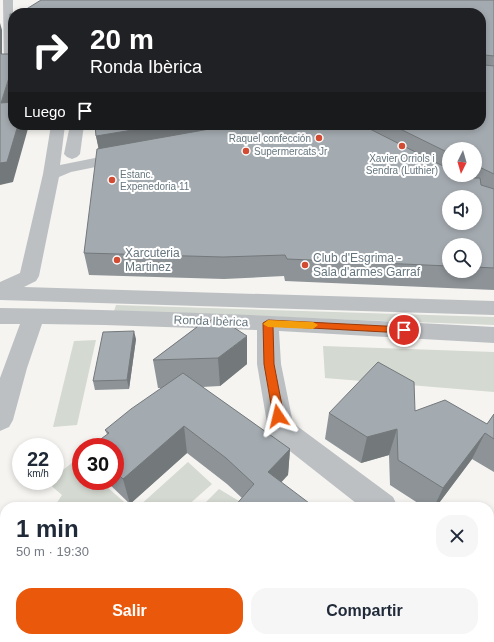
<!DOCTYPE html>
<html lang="es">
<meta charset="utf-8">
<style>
body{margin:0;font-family:Helvetica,sans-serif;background:#f6f6f7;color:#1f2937;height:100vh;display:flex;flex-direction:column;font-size:15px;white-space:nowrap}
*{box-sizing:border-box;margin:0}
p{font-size:13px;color:#747a83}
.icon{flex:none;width:22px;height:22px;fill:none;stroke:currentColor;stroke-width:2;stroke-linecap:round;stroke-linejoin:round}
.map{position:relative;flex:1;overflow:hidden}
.sheet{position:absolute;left:0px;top:502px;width:494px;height:140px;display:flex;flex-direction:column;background:#fff;border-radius:16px 16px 0 0;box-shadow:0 2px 6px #0003}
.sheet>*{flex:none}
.banner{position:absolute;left:8px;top:8px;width:478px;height:122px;border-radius:16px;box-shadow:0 2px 6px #0003;background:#202124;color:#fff;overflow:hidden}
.needle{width:26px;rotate:185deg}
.buttons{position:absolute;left:442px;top:142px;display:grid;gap:8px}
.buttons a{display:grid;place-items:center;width:40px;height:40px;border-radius:50%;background:#fff;box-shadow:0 2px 6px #0003;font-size:20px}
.speed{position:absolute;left:12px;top:438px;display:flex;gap:8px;font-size:20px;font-weight:700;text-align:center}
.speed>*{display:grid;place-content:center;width:52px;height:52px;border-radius:50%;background:#fff;box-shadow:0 2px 6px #0003;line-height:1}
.speed small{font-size:10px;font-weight:400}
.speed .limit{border:6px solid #d22;background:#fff;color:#111}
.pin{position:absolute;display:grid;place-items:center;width:34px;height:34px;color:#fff;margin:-17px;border:2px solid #fff;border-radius:50%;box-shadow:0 1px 4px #0007}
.me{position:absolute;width:44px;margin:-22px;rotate:350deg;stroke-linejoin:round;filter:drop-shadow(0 0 3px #0008)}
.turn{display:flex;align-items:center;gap:14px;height:84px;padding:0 16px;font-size:18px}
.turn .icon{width:52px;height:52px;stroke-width:2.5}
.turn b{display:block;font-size:28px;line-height:34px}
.then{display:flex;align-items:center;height:38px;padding:0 16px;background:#0003;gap:8px;font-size:15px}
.round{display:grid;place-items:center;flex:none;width:42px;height:42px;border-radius:16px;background:#f6f6f7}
.summary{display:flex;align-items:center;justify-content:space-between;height:68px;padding:0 16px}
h1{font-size:24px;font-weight:700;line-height:30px}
.cta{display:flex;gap:8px;margin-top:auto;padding:8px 16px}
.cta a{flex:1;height:46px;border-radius:16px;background:#ea580c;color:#fff;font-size:16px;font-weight:700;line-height:46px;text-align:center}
.cta a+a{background:#f6f6f7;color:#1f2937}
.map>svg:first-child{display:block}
</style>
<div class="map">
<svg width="494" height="642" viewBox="0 0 494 642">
<rect width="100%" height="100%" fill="#f5f4f1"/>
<g fill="#d4d9d1">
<polygon points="116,305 494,317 494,325 114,311"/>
<polygon points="96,340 77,425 53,427 74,341"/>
<polygon points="323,346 494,352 494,392 325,378"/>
<polygon points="81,456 81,481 100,481 130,507 59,507 56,504 62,495 47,482 55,481 55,476"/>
<polygon points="188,462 212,484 186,507 138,507"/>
<polygon points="219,489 249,507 201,507"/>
<polygon points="7,637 55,637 59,642 2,642"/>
<polygon points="195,637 236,637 232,642 200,642"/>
</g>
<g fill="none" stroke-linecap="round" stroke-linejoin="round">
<g fill="#bcc0c3" fill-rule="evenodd">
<polygon points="3,0 13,0 13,69 6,69 4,66"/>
<polygon points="51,125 65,125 60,165 125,152 130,154 133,157 130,160 71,172 59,177 39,276 36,281 24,287 494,301 494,315 0,300 0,282 20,273 43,174"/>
<polygon points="70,125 84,125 80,154 77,157 72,159 67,157 64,154"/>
<path d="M 0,308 C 165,310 329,318 494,327 L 494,343 L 279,331 L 281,364 L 293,423 L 393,497 L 398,507 L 361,507 L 272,437 L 268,429 L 257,364 L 257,330 L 104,325 L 42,324 L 27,368 L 13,420 L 9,427 L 0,431 L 0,378 L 20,324 L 0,324 Z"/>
<polygon points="0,517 5,519 5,552 0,550"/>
<polygon points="489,571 494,573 494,606 489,604"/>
<polygon points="102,637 140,637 142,642 104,642"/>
<polygon points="255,637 292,637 294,642 257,642"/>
<polygon points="386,637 422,637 420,642 384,642"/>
</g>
</g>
<g fill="#8d9397" fill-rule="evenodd">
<path d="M 494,0 L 494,290 L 285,281 L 284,276 L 224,279 L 89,275 L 84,253 L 99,149 L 96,136 L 95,125 L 481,125 L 481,13 ZM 449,149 L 475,149 L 475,175 L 449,175 ZM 449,245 L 475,245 L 475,271 L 449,271 Z"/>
<polygon points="201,324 247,364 220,386 202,387 290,449 288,475 242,498 227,484 187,453 130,504 106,481 115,481 115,447 107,434 105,430 162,388 158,388 153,360"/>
<polygon points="136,339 129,389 95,390 93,381"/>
<polygon points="415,411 487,424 494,414 494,472 472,459 436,507 424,507 390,485 389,455 361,463 325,439 329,413"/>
<polygon points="491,593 494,642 459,642 462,637 489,637 489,596"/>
<polygon points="280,637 347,637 344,642 279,642"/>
</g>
<g fill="#73787b">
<polygon points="0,23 2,30 2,66 0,57"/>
<polygon points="13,65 13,98 6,122 1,103"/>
<polygon points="18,125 29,125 13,182 0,185 0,163"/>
<polygon points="163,125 273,125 100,156 96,136"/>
<polygon points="134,331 136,339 129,389 127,380"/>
<polygon points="247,336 247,364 220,386 218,358"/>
<polygon points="184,426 187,453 130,504 123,479"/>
<polygon points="397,429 389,455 361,463 367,437"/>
<polygon points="485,433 472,459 436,507 434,507 443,488"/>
<polygon points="290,449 288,475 267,498 268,472"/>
<polygon points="340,637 347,637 344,642 337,642"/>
</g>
<g fill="#a4abb0" stroke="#73787b" fill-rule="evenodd">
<polygon points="41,0 494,0 494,56 485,55 485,65 494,66 494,174 475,165 475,149 449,149 449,153 392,125 481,125 481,13 20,13"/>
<polygon points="10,14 13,14 13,65 1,103 13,102 13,125 18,125 7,162 0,163 0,52 1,54 8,54 10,52"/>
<polygon points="95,125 163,125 96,136"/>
<path d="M 232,125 L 362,125 L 449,169 L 449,175 L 462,175 L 467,178 L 480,178 L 481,185 L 494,189 L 494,268 L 475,267 L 475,245 L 449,245 L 449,266 L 287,259 L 285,255 L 223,257 L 84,253 L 97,149 ZM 449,197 L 475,197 L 475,223 L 449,223 Z"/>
<polygon points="216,316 247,336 218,358 153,360 201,324 204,326"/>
<polygon points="134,331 127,380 93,381 103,332"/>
<polygon points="378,362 414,382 415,411 445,400 487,424 494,414 494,439 485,433 443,488 398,460 397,429 367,437 329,413"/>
<polygon points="183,373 290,449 268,472 309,503 309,507 234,507 254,484 226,458 184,426 123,479 115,471 115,447 90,447 109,433 105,430 131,409"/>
<polygon points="491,593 494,595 494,642 464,642 463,641 466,637 489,637 489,597"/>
<polygon points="297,637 340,637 337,642 302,642"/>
</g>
<polygon fill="#ea580c" stroke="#983908" points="268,320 404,327 408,330 404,333 273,326 274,364 284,416 282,419 278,420 275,419 273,416 264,364 263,323"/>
<polygon fill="#f59e0b" points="268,320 313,322 318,325 313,329 268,327 263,324"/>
<g fill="#d24c33" stroke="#fff" stroke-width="1.5">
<circle cx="319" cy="138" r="4"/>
<circle cx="402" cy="146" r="4"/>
<circle cx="246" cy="151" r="4"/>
<circle cx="112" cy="180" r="4"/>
<circle cx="117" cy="260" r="4"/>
<circle cx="305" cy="265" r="4"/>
</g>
<g text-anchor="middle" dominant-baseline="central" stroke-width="4" stroke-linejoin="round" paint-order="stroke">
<g font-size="10" fill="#66767f" stroke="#fff" text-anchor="start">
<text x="311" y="138" text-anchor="end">Raquel confección</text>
<text x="254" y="151">Supermercats Jr</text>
<text x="402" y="158" text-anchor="middle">Xavier Orriols i<tspan x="402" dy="12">Sendra (Luthier)</tspan></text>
<text x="120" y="174">Estanc.<tspan x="120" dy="12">Expenedoria 11</tspan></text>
</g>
<g font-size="12" fill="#66767f" stroke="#fff" text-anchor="start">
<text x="125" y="253">Xarcuteria<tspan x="125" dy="14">Martinez</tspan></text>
<text x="313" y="258">Club d'Esgrima -<tspan x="313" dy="14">Sala d'armes Garraf</tspan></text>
</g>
<g font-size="12" fill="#66767f" stroke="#fff">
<text transform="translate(211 321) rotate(2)">Ronda Ibèrica</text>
</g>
</g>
</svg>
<div class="buttons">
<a><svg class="needle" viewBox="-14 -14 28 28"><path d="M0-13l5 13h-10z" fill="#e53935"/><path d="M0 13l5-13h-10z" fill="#747a83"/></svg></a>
<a><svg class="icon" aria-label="sound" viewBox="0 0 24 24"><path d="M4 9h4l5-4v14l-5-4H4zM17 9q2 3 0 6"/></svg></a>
<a><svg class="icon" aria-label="search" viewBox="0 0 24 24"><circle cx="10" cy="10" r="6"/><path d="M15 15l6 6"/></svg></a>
</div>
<div class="speed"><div>22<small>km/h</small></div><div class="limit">30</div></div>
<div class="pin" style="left:404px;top:330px;background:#d93025"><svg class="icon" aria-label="arrive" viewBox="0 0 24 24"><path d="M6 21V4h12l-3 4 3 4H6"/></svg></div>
<svg class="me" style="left:278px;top:416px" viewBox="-20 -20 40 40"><path d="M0-17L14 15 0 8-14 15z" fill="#ea580c" stroke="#fff" stroke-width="4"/></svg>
<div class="banner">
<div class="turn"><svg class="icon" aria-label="right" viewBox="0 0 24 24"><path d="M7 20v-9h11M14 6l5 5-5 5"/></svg><div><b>20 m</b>Ronda Ibèrica</div></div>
<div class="then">Luego<svg class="icon" aria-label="arrive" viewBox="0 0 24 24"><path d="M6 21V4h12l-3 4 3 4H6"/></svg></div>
</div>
<section class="sheet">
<div class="summary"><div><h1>1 min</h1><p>50 m · 19:30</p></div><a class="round"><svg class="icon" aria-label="close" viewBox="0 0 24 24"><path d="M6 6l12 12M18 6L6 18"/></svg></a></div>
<div class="cta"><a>Salir</a><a>Compartir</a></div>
</section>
</div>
